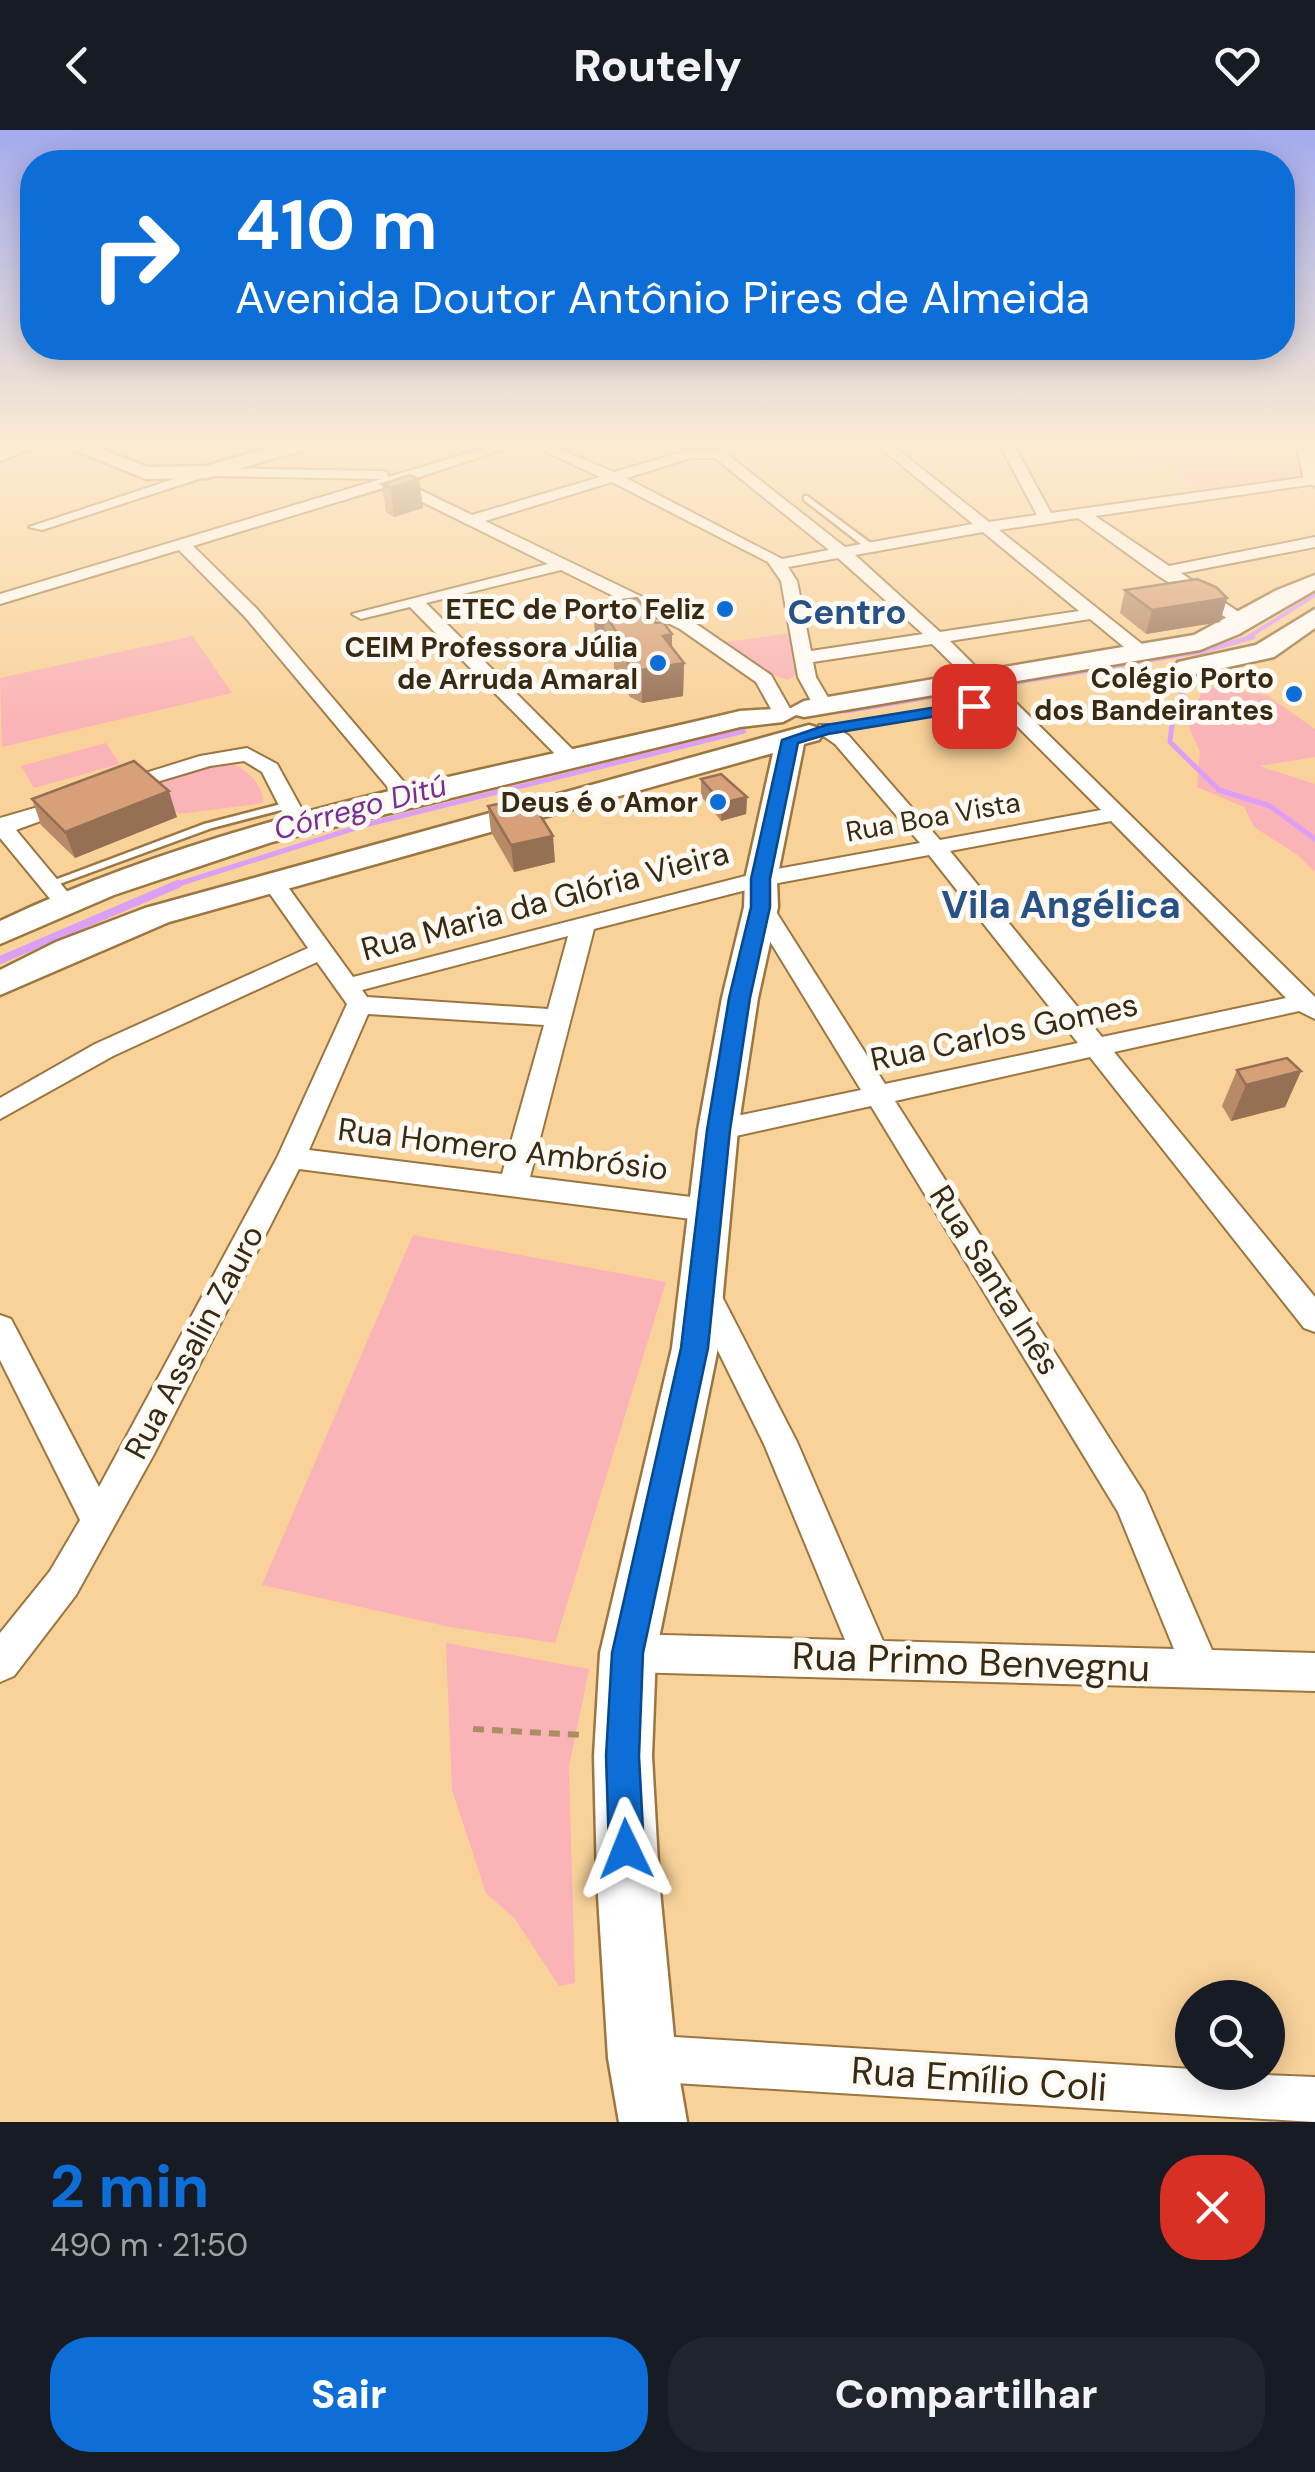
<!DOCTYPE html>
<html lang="pt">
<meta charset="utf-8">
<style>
body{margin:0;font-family:"DM Sans",sans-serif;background:#20242c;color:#f1f3f6;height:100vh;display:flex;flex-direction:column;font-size:38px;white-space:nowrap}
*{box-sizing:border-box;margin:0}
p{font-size:32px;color:#9ea1a6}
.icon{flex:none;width:55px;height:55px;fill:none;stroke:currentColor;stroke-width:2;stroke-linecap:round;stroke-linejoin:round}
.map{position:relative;height:1992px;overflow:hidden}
.side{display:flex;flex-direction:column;background:#171b24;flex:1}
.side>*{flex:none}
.banner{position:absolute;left:20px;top:20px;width:1275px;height:210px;border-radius:40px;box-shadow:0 5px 25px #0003;background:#0c6ed6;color:#fff;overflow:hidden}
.fabs{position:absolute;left:1175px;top:1850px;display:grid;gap:20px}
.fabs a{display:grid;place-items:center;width:110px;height:110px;border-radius:50%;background:#171b24;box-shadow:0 5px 25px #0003;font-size:50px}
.pin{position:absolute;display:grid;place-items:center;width:85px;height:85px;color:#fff;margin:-42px;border-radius:20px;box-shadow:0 5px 15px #0006}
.me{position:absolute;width:110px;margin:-55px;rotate:358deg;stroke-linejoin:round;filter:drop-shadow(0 0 8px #0008)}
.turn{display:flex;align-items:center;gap:35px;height:210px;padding:0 50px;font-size:45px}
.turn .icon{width:130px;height:130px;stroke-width:2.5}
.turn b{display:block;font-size:70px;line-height:85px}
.round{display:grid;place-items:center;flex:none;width:105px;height:105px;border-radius:40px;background:#20242c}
.headline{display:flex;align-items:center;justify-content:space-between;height:170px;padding:0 50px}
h1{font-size:60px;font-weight:800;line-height:75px;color:#0c6ed6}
.primary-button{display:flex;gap:20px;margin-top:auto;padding:20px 50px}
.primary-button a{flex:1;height:115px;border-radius:40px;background:#0c6ed6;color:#fff;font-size:40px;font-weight:800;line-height:115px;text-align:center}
.primary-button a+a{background:#20242c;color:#f1f3f6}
header{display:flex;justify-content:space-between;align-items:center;height:130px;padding:0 50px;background:#171b24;font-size:45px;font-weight:800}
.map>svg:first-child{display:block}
</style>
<header><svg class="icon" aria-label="back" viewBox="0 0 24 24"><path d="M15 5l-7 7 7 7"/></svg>Routely<svg class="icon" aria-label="heart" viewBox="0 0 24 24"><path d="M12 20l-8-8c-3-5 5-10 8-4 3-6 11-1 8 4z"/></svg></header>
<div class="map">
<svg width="1315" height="1992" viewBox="0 0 1315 1992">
<rect width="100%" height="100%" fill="#f9d29a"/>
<g fill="#fab3b6">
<polygon points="1119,315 1221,315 1230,327 1302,330 1303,342 1284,351 1205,362 1162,337 1132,334"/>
<polygon points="791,503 798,544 788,550 767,543 725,512"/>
<polygon points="193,506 232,563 2,617 0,548"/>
<polygon points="1203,557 1267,565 1315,599 1315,627 1259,636 1315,654 1315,742 1299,726 1254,697 1244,677 1197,657 1200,622 1189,597"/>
<polygon points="106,613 120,634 34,658 21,636"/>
<path d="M 229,633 C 246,637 264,656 263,673 L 179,684 L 147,655 L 200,637 Z"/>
<polygon points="413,1105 666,1152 555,1513 450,1497 262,1455"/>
<polygon points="446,1513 589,1539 569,1637 575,1853 559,1856 515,1789 486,1763 452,1660"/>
</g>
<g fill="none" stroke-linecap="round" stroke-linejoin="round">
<polyline stroke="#dd9ef6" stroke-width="4" points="1245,509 1315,465"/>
<g stroke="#dd9ef6" stroke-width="5">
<polyline points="1190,547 1173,585 1170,612 1219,660 1270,676 1315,709"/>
<polyline points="846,581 1203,521 1253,507"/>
<polyline points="172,756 365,695 744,601"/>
</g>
<polyline stroke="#dd9ef6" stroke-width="8" points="0,830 178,754"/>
<g stroke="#9b7640" stroke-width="5">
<g id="lane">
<polygon points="807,366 876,417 876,421 870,421 804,370 804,366"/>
<polygon points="289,672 293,673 293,677 212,698 54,756 46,756 44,754 204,694"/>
</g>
</g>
<g stroke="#9b7640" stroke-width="4">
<g id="street">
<path d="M 496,315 L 517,315 L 404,352 L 472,385 L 600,347 L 532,315 L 550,315 L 614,342 L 690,320 L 723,321 L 845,417 L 973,394 L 877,315 L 892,315 L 989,392 L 1037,385 L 1000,315 L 1014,315 L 1051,383 L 1315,346 L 1315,354 L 1095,386 L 1169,436 L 1315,407 L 1315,417 L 1181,443 L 1249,489 L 1249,497 L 1243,498 L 1157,445 L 1078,388 L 999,400 L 1147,518 L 1147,526 L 1135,526 L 1090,489 L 950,511 L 989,550 L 980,556 L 973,554 L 932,514 L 813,532 L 816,547 L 833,576 L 823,582 L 816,580 L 798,547 L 781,451 L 768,432 L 612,352 L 485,391 L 692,491 L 771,545 L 793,584 L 790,588 L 776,588 L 756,552 L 680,499 L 561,440 L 426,473 L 579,626 L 579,634 L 565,634 L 410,477 L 361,489 L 352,484 L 548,434 L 390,356 L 193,416 L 257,479 L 415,665 L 418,669 L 408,675 L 401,673 L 245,487 L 179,420 L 0,474 L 0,464 L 381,349 L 208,346 L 42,400 L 29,397 L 207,338 L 382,341 L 387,342 L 388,347 ZM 691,328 L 715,328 L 829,420 L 782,429 L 626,348 ZM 983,402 L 1079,481 L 940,502 L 855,425 ZM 838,428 L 923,504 L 811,521 L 797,451 L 788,437 Z"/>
<path d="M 1003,565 L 1010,567 L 1315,867 L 1315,889 L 1299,881 L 1114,922 L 1315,1167 L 1315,1202 L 1304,1198 L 1090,927 L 895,971 L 1144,1363 L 1212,1520 L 1315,1523 L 1315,1561 L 628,1542 L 615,1536 L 609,1523 L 615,1510 L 628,1504 L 845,1510 L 764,1314 L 689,1162 L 693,1153 L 704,1150 L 715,1153 L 797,1312 L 883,1511 L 1174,1519 L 1118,1382 L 871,976 L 718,1010 L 708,1007 L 704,1000 L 708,993 L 718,990 L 861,960 L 749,777 L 761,770 L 773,777 L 885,954 L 1078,913 L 929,725 L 762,756 L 594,799 L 530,1047 L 707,1069 L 717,1072 L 722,1080 L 717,1088 L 707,1091 L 299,1039 L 154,1324 L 76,1465 L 14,1546 L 0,1552 L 0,1503 L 50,1441 L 80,1390 L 0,1230 L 0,1185 L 11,1189 L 99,1357 L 277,1028 L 347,874 L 317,832 L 113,926 L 0,989 L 0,968 L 95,914 L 308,818 L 261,751 L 264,746 L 280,746 L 353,847 L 761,742 L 920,713 L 835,614 L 819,603 L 819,595 L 833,595 L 849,606 L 940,710 L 1101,680 L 996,575 L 994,571 ZM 1111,691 L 1286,868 L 1102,907 L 950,721 ZM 568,806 L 548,879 L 367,867 L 362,860 ZM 368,884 L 544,895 L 502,1044 L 309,1020 Z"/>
<polygon points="247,618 277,634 310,694 307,699 291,699 262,642 244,631 210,636 120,663 110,657 113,653 200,626"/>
<polygon points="69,668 80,674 76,678 16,700 75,771 64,778 56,776 0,708 0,688"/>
<polygon points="642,1905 1192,1939 1192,1942 1315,1947 1315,1992 642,1951 626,1944 619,1928 626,1912"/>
</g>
</g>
<g stroke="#9b7640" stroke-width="5">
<g id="secondary">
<polygon points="11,315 41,315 0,331 0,318"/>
<polygon points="62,315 90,315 148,337 206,336 278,315 309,315 306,319 207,348 146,349"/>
<polygon points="1297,315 1315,315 1315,356 1304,350"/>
<path d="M 1315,445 L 1315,460 L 1239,504 L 1200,520 L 804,587 L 796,585 L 783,592 L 740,597 L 272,712 L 114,765 L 0,814 L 0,791 C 228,682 495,640 740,581 L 791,578 L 804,571 L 1194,505 L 1277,460 Z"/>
<polygon points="1315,479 1315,498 1274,527 1187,546 1174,538 1178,532 1256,515"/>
<polygon points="809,595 819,598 823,604 819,610 804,614 777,749 778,777 758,868 738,1000 718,1218 656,1523 652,1626 659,1750 676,1928 687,1992 619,1992 608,1928 597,1750 594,1626 600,1523 672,1218 698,1000 722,868 744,777 745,749 773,623 169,792 0,865 0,840 56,812 145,778"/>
</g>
</g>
<polyline stroke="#ab8e63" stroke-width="6" stroke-dasharray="11 8" stroke-linecap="butt" points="473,1599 582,1605"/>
<use href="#lane" fill="#fff" fill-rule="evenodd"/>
<use href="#street" fill="#fff" fill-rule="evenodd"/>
<use href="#secondary" fill="#fff" fill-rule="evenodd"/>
</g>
<g fill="#b98a68">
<polygon points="419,349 423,378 394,387 386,382 382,354"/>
<polygon points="1125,460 1227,468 1220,492 1146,504 1120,483"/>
<polygon points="599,473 656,493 672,504 672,518 684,533 683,566 642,573 630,567 614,541 614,529 605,515 596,516 593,479 599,478"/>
<polygon points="701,649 747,667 746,684 721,691 701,666"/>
<polygon points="32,669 177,687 75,728 41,695"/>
<polygon points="488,676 555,732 514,742 491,702"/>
<polygon points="1237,940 1301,941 1285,977 1231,991 1222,976"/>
</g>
<g fill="#967055">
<polygon points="419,349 423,378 394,387 391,358"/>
<polygon points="1227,468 1220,492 1146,504 1152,480"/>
<polygon points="604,483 605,515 596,516 594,485"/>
<polygon points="672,504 672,535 684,533 683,566 642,573 642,540 663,506"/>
<polygon points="169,661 177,687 75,728 65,702"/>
<polygon points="747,667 746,684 721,691 722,673"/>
<polygon points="553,706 555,732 514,742 511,715"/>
<polygon points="1301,941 1285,977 1231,991 1246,955"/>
</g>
<g fill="#d7a079" stroke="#967055" stroke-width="2.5">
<polygon points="410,345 419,349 391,358 382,354"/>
<polygon points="1197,449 1216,457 1227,468 1152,480 1125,460"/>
<polygon points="637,468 656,493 663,492 672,504 663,506 684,533 642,540 629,535 614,509 621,509 604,483 594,485 593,479 601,477 599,473"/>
<polygon points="134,631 169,661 65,702 32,669"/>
<polygon points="721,644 747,667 722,673 701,649"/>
<polygon points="529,667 553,706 511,715 488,676"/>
<polygon points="1287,928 1301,941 1246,955 1237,940"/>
</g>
<linearGradient id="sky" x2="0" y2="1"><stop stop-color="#a3abee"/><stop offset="0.53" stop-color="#fcebd2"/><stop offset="1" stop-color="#fcebd2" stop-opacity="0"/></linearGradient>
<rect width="1315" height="594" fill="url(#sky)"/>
<polygon fill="#0c6ed6" stroke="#08488b" stroke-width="2.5" points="974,571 980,573 980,579 828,604 798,613 770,749 770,777 750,868 730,1000 708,1218 643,1523 639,1626 644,1719 639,1732 626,1737 614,1732 609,1719 606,1626 612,1523 681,1218 707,1000 729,868 751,777 751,749 782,610 826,595"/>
<g fill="#0c6ed6" stroke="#fdf9f3" stroke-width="4">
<circle cx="725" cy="479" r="10"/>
<circle cx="658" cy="533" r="10"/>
<circle cx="1294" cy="564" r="10"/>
<circle cx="718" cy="672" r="10"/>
</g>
<g text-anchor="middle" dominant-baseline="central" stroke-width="10" stroke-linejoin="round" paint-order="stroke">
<g font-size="28" font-weight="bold" fill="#382912" stroke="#fdf9f3" text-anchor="end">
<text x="705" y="479">ETEC de Porto Feliz</text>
<text x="638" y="517">CEIM Professora Júlia<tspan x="638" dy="32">de Arruda Amaral</tspan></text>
<text x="1274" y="548">Colégio Porto<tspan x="1274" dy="32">dos Bandeirantes</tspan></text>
<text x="698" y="672">Deus é o Amor</text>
</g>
<g font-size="28" fill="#382912" stroke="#fdf9f3">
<text transform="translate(933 687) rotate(-10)">Rua Boa Vista</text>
</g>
<g font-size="30" font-style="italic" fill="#792d93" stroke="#fdf9f3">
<text transform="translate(360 677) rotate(-15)">Córrego Ditú</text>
</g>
<g font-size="32" fill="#382912" stroke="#fdf9f3">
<text transform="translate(545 771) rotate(-15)">Rua Maria da Glória Vieira</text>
<text transform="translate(1004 902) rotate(-12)">Rua Carlos Gomes</text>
<text transform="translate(503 1019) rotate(7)">Rua Homero Ambrósio</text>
<text transform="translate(995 1150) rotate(58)">Rua Santa Inês</text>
<text transform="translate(194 1212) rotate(-62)">Rua Assalin Zauro</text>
</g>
<g font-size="35" font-weight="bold" fill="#285186" stroke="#fdf9f3">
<text x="847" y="482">Centro</text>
</g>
<g font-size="38" font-weight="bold" fill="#285186" stroke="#fdf9f3">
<text x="1061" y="775">Vila Angélica</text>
</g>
<g font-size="38" fill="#382912" stroke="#fdf9f3">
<text transform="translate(971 1532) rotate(2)">Rua Primo Benvegnu</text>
<text transform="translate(979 1949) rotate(4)">Rua Emílio Coli</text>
</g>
</g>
</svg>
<div class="fabs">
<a><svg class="icon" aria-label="search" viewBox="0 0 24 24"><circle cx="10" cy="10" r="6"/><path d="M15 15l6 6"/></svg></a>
</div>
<div class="pin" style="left:974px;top:576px;background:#d93025"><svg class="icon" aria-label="arrive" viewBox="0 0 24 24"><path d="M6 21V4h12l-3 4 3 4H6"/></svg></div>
<svg class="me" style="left:626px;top:1719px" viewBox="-20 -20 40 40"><path d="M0-17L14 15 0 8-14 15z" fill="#0c6ed6" stroke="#fff" stroke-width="4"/></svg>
<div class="banner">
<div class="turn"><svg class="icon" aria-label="right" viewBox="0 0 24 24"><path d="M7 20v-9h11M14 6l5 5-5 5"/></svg><div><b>410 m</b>Avenida Doutor Antônio Pires de Almeida</div></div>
</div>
</div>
<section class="side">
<div class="headline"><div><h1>2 min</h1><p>490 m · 21:50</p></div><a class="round" style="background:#d93025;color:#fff"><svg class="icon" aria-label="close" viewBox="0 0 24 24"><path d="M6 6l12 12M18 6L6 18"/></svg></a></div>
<div class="primary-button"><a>Sair</a><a>Compartilhar</a></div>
</section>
